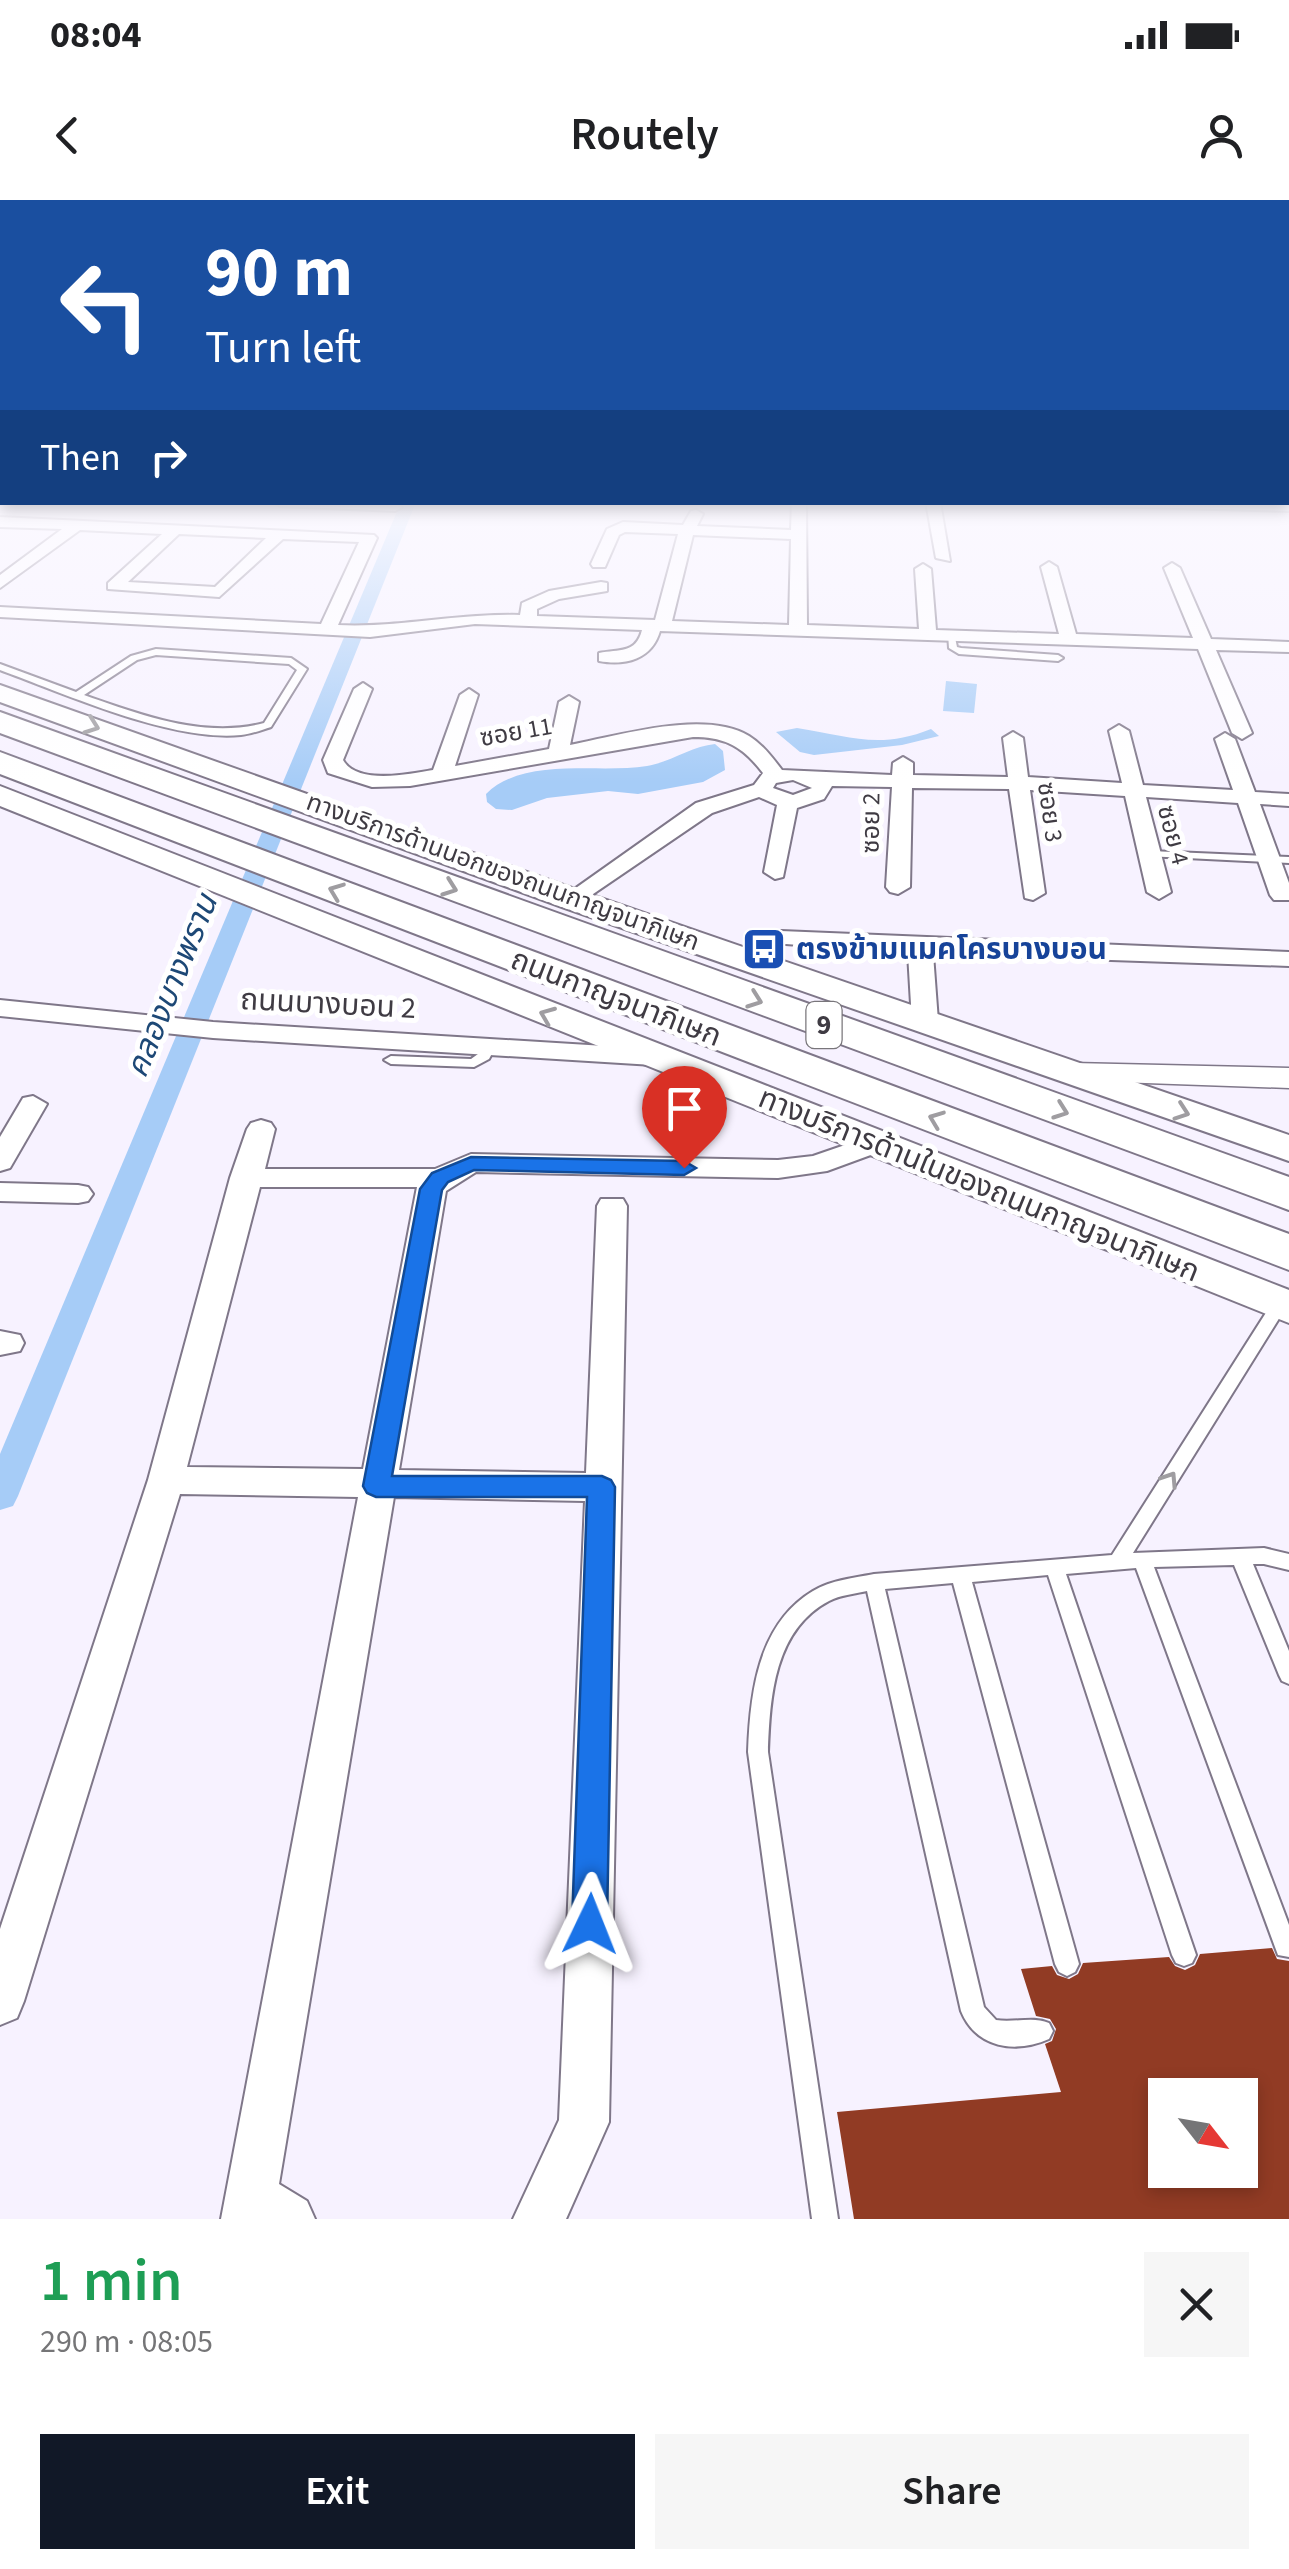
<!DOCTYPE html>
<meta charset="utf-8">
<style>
body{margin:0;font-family:"Source Sans 3","Noto Sans Thai",sans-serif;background:#f6f6f6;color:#202124;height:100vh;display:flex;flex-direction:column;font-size:38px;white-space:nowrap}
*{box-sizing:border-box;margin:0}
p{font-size:32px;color:#757577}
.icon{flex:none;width:55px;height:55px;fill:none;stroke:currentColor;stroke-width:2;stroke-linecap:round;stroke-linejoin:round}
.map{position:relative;height:2019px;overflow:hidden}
.side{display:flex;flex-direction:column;background:#fff;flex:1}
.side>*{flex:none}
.top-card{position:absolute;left:0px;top:0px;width:1290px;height:305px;box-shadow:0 5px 15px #0003;background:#1a4fa0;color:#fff;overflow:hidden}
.needle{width:65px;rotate:121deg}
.controls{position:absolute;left:1148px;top:1878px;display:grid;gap:20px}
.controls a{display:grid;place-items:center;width:110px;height:110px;border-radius:0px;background:#fff;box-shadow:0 5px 15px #0003;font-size:50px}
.pin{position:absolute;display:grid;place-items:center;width:85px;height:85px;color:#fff;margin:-102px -42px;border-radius:50% 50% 50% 0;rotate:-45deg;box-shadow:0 0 10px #0007}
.pin .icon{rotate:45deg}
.me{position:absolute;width:110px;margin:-55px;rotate:2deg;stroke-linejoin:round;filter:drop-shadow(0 0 8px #0008)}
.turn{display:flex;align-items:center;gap:35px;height:210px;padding:0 40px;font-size:45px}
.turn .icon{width:130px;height:130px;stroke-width:2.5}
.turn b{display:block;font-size:70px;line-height:85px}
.then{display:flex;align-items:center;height:95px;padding:0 40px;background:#0003;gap:20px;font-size:38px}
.round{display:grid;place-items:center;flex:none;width:105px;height:105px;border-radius:0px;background:#f6f6f6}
.overview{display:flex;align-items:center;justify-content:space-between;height:170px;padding:0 40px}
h1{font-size:60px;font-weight:600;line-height:75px;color:#1e9e55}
.action{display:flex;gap:20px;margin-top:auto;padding:20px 40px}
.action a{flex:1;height:115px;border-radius:0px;background:#111827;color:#fff;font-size:40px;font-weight:600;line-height:115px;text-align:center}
.action a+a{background:#f6f6f6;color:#202124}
.status{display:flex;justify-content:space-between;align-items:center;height:70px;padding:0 50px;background:#fff;direction:ltr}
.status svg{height:28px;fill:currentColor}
header{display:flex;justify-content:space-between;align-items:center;height:130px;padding:0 40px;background:#fff;font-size:45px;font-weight:600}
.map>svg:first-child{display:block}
</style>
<div class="status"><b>08:04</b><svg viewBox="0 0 49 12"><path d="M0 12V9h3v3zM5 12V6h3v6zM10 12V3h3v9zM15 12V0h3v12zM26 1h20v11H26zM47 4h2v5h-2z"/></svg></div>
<header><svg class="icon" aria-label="back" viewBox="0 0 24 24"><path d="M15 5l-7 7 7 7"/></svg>Routely<svg class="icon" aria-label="person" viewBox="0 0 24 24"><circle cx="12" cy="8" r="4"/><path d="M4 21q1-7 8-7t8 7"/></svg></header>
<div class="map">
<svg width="1289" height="2019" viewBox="0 0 1289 2019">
<rect width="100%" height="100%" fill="#f7f2ff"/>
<g fill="#a6ccf7">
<polygon points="946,481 977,484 974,513 943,511"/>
<path d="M 797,528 C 849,536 879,550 931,529 L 939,536 L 902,545 L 814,555 L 800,552 L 776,532 Z"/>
<path d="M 715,544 L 723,551 L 725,570 L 703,582 L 638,594 L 608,591 L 547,598 L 512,610 L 496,609 L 487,602 L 486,594 C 524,556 600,574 647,566 C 671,562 692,546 715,544 Z"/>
</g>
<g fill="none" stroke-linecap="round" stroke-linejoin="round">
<polygon fill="#a6ccf7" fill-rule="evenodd" points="401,302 416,302 18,1296 13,1306 0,1310 0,1254"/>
</g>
<path fill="#913b24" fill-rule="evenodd" d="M 1272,1748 L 1277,1759 L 1289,1761 L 1289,2019 L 854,2019 L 837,1912 L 1061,1892 L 1045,1844 L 1052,1841 L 1056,1829 L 1050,1819 L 1036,1816 L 1021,1769 L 1052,1766 L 1057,1775 L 1069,1779 L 1078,1774 L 1083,1763 L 1169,1757 L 1175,1766 L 1185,1770 L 1195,1765 L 1200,1754 ZM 1165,1895 L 1240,1895 L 1240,1970 L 1165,1970 Z"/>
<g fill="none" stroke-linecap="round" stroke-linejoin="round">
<g stroke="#7f7789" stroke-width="4">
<g id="service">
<polygon points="948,433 954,433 957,447 961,448 1058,455 1063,458 1058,461 959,454 949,448"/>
<path d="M 156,449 L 291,458 L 307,469 L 271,527 C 262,530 251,534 241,535 C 171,542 66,494 0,470 L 0,464 L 76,492 L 131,456 ZM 156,455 L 289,464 L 297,470 L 264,523 C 205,539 141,515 84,495 L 137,460 Z"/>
<polygon points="1150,651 1289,657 1289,663 1146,656 1146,652"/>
<polygon points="489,842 496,846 489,859 474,867 391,864 384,860 391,856 471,859 478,854 484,843"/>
<path d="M 1280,1098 L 1286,1100 L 1288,1104 L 1133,1353 L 1264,1348 L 1289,1354 L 1289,1370 L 1264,1364 L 1253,1364 L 1289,1451 L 1289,1484 L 1282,1481 L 1279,1475 L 1234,1365 L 1154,1367 L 1289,1725 L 1289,1757 L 1278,1755 L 1275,1747 L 1136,1368 L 1066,1374 L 1196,1755 L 1192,1763 L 1184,1766 L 1176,1763 L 1172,1755 L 1048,1375 L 972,1382 L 1079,1764 L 1075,1772 L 1067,1776 L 1059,1772 L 1055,1764 L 953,1383 L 885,1389 L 984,1807 L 996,1820 C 1014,1823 1033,1816 1049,1823 L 1053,1831 L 1049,1839 C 1015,1854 976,1848 961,1811 L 867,1391 C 854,1394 840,1395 829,1401 C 774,1430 770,1497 768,1552 L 838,2019 L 812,2019 L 748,1552 C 750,1493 758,1424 813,1391 C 831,1380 854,1378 874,1374 L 1112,1355 L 1274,1100 Z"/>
</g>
</g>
<g stroke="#7f7789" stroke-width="4">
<g id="minor">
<polygon points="273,302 393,302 402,307 395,311 280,306"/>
<path d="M 792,302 L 806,302 L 807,425 L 919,429 L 915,369 L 923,364 L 931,369 L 936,430 L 1059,434 L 1041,367 L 1049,362 L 1057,367 L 1076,434 L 1193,438 L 1164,368 L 1172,363 L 1180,368 L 1211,439 L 1289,442 L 1289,452 L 1216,450 L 1252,533 L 1242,539 L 1232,533 L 1198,449 L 660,431 C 652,459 626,466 599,461 L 599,453 C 619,449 636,454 642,430 L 475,424 L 370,437 L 0,417 L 0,407 L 321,424 L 359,342 L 283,339 L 219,397 L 108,389 L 108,383 L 162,334 L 80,330 L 0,388 L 0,375 L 62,329 L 0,327 L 0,317 L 374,335 L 377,338 L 338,425 C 399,428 459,413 520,415 L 522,403 L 549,391 L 601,382 L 607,383 L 607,391 L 559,399 L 537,409 L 537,416 L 655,420 L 678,334 L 625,332 L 619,335 L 605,367 L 593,367 L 591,364 L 607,329 L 623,322 L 683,325 L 691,311 L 696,310 L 703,314 L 697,326 L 791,330 ZM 179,334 L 266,338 L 215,387 L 128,382 ZM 693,335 L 791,339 L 789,425 L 672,421 Z"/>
<polygon points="926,302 940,302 950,361 936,358"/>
<polygon points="1096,302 1289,303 1289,311 1103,306"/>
<path d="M 363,483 L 372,489 L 343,560 C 357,585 409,574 433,570 L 460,495 L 469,489 L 478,495 L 455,566 L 549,549 L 559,502 L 569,496 L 579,502 L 570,545 C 617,536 705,509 749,536 C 762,544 772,557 782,570 L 892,575 L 893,563 L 903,557 L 913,563 L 913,575 L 1008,577 L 1003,538 L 1013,532 L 1023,538 L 1028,577 L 1122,583 L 1109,531 L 1119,525 L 1129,531 L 1143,585 L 1233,590 L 1215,539 L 1225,533 L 1235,539 L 1255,592 L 1289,594 L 1289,606 L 1260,604 L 1289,683 L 1289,700 L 1274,700 L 1270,695 L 1238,603 L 1146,597 L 1171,692 L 1159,699 L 1147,692 L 1125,596 L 1030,590 L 1045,693 L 1033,700 L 1025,698 L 1009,589 L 912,588 L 910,687 L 898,694 L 890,692 L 886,687 L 892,587 L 832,586 L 824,599 L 797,608 L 783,677 L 775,679 L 764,672 L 777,605 L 759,597 L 712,613 L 574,707 L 562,700 L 566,695 L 696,603 L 754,585 L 763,573 C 743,547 726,537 693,537 L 410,586 L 372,587 L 328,573 L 323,560 L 354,489 ZM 793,580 L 812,588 L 793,595 L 773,588 L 776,583 Z"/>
<polygon points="781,731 1289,752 1289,766 933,754 938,821 925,829 912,821 908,753 772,743 769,738"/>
<polygon points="0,800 213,822 653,849 666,857 653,865 213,838 0,816"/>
<polygon points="33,896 47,904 10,968 0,971 0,937 23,898"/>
<path d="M 261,920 L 271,923 L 275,929 L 265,969 L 435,969 L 471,954 L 778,960 L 813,956 L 877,934 L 887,937 L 891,943 L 887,949 L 827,971 L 778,978 L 476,972 L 446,991 L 399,1270 L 586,1273 L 597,1006 L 601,999 L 623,999 L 627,1006 L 609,1922 L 566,2019 L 513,2019 L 559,1920 L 585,1301 L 394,1297 L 279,1984 L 307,2001 L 315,2019 L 221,2019 L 358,1297 L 180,1294 L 24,1801 L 17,1818 L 0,1825 L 0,1729 L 148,1280 L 230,978 L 247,929 L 251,923 ZM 260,987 L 417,987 L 363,1269 L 187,1267 Z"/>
<polygon points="0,983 78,985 88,987 93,994 88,1001 78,1003 0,1001"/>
<polygon points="0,1131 20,1135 24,1143 20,1151 0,1155"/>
</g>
</g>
<g stroke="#7f7789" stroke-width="3">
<polygon id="tertiary" points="1073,863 1289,868 1289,888 1061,880 1056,873 1061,866"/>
</g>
<g stroke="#7f7789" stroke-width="4">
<g id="secondary">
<polygon points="0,485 586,693 1289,935 1289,961 562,707 0,502"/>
<polygon points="0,586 1289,1090 1289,1123 0,606"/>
</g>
</g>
<g stroke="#7f7789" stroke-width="4">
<g id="trunk">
<polygon points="0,512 1289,977 1289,1010 0,533"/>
<polygon points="0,552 1289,1034 1289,1070 0,574"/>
</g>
</g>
<use href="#service" fill="#fff" fill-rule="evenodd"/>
<use href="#minor" fill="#fff" fill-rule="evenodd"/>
<use href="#tertiary" fill="#fff" fill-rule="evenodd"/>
<use href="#secondary" fill="#fff" fill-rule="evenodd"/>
<use href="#trunk" fill="#fff" fill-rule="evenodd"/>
</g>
<defs><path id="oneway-chevron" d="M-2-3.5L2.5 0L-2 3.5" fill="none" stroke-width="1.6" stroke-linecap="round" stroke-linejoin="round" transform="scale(2.5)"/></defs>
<g stroke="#9f9da1">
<use href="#oneway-chevron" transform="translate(92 526) rotate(20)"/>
<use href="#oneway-chevron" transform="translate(450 688) rotate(20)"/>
<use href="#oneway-chevron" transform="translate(336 691) rotate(-159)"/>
<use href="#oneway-chevron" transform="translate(755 800) rotate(20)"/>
<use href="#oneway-chevron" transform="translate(547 815) rotate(-158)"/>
<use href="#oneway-chevron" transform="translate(1061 911) rotate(20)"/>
<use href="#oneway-chevron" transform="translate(1182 912) rotate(19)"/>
<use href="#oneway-chevron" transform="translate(936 919) rotate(-159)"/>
<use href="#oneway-chevron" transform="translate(1170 1279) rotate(-57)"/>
</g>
<linearGradient id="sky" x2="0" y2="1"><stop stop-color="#8dbeee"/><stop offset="0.52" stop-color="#fbf9ff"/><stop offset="1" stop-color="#fbf9ff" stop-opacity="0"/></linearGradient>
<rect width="1289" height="583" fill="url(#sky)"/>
<polygon fill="#1a73e8" stroke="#114b97" stroke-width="2.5" points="471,957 684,961 696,968 684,975 474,970 448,982 442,990 392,1276 602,1276 611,1280 615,1287 607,1724 602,1736 590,1741 577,1736 572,1724 587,1297 376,1297 367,1293 363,1286 420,989 432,973"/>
<defs>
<g id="bus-square" transform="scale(2.25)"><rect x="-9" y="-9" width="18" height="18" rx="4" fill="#1a4fb4" stroke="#fff"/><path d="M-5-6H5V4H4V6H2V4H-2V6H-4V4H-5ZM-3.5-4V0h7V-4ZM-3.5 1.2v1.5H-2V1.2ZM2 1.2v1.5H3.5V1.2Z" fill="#fff"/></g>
</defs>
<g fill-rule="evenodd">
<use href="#bus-square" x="764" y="749"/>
</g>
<g text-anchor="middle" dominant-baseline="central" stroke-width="10" stroke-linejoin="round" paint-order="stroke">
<g font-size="25" fill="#3f3b43" stroke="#fff">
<text transform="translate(516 532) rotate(-10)">ซอย 11</text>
<text transform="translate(1050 612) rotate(82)">ซอย 3</text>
<text transform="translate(871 623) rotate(-89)">ซอย 2</text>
<text transform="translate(1173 635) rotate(75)">ซอย 4</text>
<text transform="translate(503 672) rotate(20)">ทางบริการด้านนอกของถนนกาญจนาภิเษก</text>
</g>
<rect fill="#fff" stroke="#79767b" stroke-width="2.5" x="806.5" y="802" width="35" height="46" rx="8"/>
<g font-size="28" font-weight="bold" fill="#3f3b43">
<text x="824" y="825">9</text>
</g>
<g font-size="30" font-weight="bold" fill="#164399" stroke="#fff" text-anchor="start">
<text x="796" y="749">ตรงข้ามแมคโครบางบอน</text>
</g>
<g font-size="30" fill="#3f3b43" stroke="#fff">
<text transform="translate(616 798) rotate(21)">ถนนกาญจนาภิเษก</text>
<text transform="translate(328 804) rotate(3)">ถนนบางบอน 2</text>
<text transform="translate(979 985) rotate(22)">ทางบริการด้านในของถนนกาญจนาภิเษก</text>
</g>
<g font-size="32" font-style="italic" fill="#1d4876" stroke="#fff">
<text transform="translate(172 786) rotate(-68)">คลองบางพราน</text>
</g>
</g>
</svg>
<div class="controls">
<a><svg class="needle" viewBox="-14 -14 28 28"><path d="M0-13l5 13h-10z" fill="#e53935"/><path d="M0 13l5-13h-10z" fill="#757577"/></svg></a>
</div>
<div class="pin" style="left:684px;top:968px;background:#d93025"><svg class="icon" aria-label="arrive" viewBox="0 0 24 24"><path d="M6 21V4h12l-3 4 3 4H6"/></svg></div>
<svg class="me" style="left:590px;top:1724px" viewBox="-20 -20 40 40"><path d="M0-17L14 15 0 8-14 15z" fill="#1a73e8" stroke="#fff" stroke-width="4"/></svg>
<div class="top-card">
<div class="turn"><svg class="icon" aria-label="left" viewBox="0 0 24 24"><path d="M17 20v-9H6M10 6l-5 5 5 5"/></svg><div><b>90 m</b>Turn left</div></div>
<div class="then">Then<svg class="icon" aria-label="right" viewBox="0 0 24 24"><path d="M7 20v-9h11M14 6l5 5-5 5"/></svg></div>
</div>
</div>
<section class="side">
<div class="overview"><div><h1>1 min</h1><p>290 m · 08:05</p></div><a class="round"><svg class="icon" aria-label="close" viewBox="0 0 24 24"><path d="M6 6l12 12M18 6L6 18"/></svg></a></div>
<div class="action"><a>Exit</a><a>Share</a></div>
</section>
